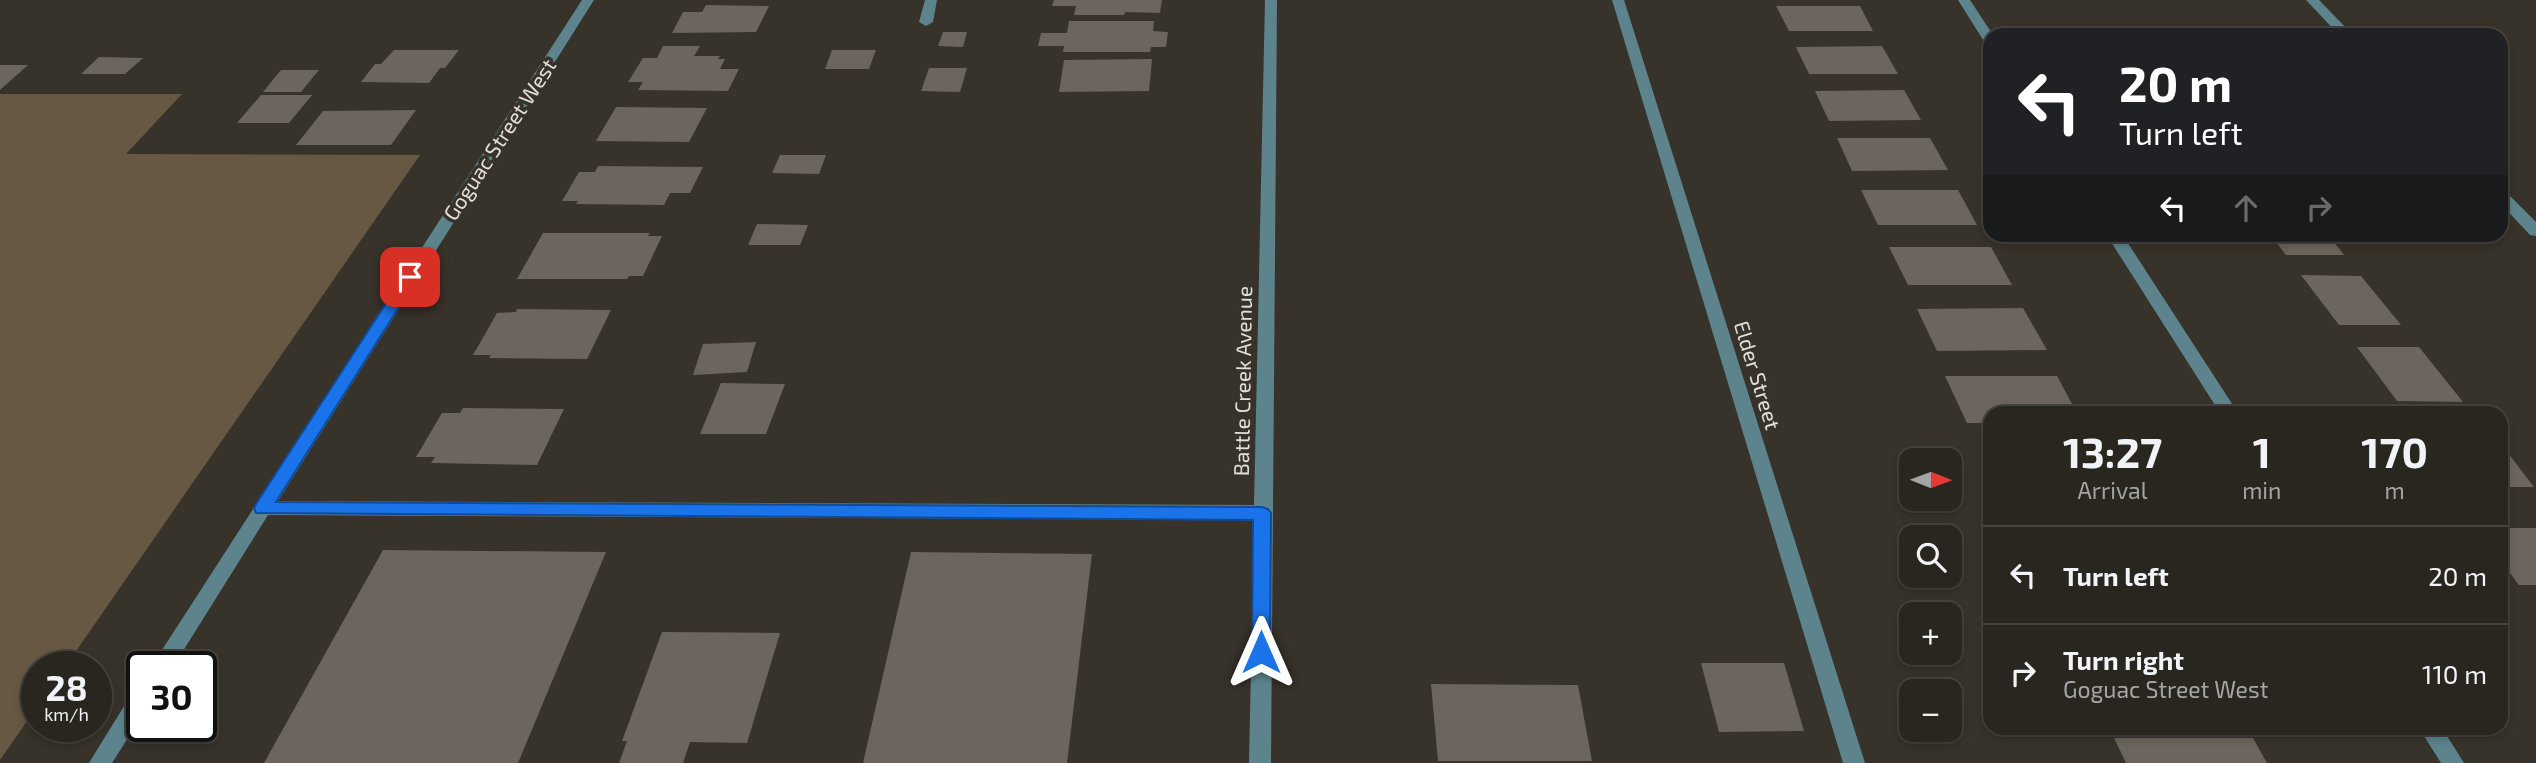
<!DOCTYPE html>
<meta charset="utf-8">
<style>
body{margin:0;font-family:"Exo 2",sans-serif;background:#312e29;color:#f1f3f6;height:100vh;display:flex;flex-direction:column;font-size:26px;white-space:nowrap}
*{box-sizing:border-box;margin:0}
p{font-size:23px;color:#a5a5a5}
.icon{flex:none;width:38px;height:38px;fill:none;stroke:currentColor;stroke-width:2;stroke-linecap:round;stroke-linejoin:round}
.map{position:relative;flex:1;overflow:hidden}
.panel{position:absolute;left:1983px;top:406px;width:525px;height:329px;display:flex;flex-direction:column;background:#292620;border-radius:21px;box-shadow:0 4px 10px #0003,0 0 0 2px #45433e}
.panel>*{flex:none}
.guide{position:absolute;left:1983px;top:28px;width:525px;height:214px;border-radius:21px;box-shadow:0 4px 10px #0003,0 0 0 2px #45433e;background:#202124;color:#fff;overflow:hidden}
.needle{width:46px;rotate:91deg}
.controls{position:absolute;left:1899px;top:448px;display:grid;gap:14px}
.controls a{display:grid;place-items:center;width:63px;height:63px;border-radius:14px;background:#292620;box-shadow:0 4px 10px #0003,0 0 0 2px #45433e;font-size:35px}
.speed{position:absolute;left:21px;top:651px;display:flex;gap:14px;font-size:35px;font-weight:700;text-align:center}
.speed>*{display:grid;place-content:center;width:91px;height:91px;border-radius:50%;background:#292620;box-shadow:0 4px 10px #0003,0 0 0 2px #45433e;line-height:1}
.speed small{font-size:18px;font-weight:400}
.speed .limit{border:4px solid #111;border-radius:10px;background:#fff;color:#111}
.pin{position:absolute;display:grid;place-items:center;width:60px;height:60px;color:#fff;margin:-30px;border-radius:14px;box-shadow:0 4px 10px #0006}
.me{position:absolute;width:77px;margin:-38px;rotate:0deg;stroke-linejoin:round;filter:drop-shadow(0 0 5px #0008)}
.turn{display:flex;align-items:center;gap:24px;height:147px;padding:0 21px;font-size:32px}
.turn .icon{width:91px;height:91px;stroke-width:2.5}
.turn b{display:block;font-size:49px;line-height:60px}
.lanes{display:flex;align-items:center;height:66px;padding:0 21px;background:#0003;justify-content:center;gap:35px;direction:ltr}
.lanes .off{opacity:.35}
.eta{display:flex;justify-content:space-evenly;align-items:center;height:119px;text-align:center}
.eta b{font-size:42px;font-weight:700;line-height:49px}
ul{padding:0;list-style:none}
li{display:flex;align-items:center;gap:21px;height:98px;padding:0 21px;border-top:2px solid #45433e}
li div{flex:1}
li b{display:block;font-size:26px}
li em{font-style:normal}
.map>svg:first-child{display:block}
</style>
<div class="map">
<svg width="2536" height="763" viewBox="0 0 2536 763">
<rect width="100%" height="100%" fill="#37322a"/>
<polygon fill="#665843" points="0,94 182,94 126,154 420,155 65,667 37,667 37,707 0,760"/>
<g fill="#6b655d">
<polygon points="1054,0 1162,0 1160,13 1125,12 1124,15 1074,15 1076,6 1052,6"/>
<polygon points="706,5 769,6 756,32 672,33 683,12 702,12"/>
<polygon points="1776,6 1860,6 1873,31 1789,31"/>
<polygon points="1069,21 1154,21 1153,31 1168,32 1166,47 1151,47 1150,52 1063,52 1064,46 1038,46 1041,33 1067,33"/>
<polygon points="943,32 967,32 963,47 938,46"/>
<polygon points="663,46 700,46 694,56 720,56 718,59 725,59 720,69 739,69 728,91 638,90 643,82 628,82 643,58 657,58"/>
<polygon points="1882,46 1898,74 1809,74 1796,47"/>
<polygon points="394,50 459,50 445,68 440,68 429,83 361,82 375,64 381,64"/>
<polygon points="832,50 876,50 869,69 825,69"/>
<polygon points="99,57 143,58 125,74 81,74"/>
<polygon points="1152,59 1149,91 1059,92 1064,60"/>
<polygon points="0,65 28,65 0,90"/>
<polygon points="929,68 967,68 960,92 921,91"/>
<polygon points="281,70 319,70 301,92 263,92"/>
<polygon points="1904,90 1921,120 1829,121 1815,91"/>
<polygon points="261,95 312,95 289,123 237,123"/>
<polygon points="616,107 707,108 689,142 596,141"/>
<polygon points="416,110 391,145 296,145 323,111"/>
<polygon points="1837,138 1930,138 1948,170 1852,171"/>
<polygon points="780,155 826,155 819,174 772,173"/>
<polygon points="598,166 703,167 690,193 670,193 664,205 576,204 578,201 562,201 579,172 595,172"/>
<polygon points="1861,190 1958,190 1977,225 1878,225"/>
<polygon points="757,224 808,225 800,245 748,245"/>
<polygon points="543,233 650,233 648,236 662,236 643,276 629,276 627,279 517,279"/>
<polygon points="2270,234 2328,234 2344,255 2286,255"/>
<polygon points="1889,247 1991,247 2012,285 1908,285"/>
<polygon points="2301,275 2361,276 2401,325 2339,325"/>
<polygon points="2023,308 2047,350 1937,351 1917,309"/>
<polygon points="517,309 611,310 587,359 489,358 491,355 473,355 497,313 516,312"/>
<polygon points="756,342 747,372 693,375 703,344"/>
<polygon points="2357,347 2419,347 2463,402 2397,401"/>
<polygon points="1945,376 2057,376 2077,413 1990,413 1990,423 1967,423"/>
<polygon points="721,383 785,384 766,434 700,434"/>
<polygon points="463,408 564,409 537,465 431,463 435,457 416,457 442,413 460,413"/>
<polygon points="2501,444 2534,487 2501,487"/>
<polygon points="2501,528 2536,528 2536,585 2519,585 2501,561"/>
<polygon points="383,550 606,552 518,763 264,763"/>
<polygon points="911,552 1092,554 1067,763 863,763"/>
<polygon points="662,632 780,633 747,743 690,742 683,763 619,763 627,741 622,741"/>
<polygon points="1701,663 1784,663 1804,731 1719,732"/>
<polygon points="1431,684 1578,685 1592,761 1438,761"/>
<polygon points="2114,738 2253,738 2267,763 2126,763"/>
</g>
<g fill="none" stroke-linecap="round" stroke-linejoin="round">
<g fill="#5d848d" fill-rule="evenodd">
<polygon points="582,0 594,0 278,501 1254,505 1265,0 1277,0 1271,763 1249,763 1254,520 268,515 173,667 151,667"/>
<polygon points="925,0 937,0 933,22 926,26 919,22"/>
<polygon points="1612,0 1624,0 1865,763 1843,763"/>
<polygon points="1958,0 1970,0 1993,35 1990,35 1990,44 1985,43"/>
<polygon points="2306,0 2319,0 2353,35 2339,35"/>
<polygon points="2501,190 2506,192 2536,222 2536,236 2530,235 2501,204"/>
<polygon points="2106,234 2122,234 2238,413 2220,413"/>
<polygon points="142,688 142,716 112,763 89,763 134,690"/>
<polygon points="2419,728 2442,728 2464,763 2441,763"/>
</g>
</g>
<polygon fill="#1a73e8" stroke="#114b97" stroke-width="2" points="410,272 418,277 276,502 1262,507 1268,509 1271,513 1270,652 1268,658 1261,660 1254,658 1252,652 1253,520 256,513 254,508 256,504 405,274"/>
<g text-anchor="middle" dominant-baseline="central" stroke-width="7" stroke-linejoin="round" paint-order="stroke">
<g font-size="21" fill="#e3e0db" stroke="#37322a">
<text transform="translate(499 139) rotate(-57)">Goguac Street West</text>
<text transform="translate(1758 375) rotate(73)">Elder Street</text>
<text transform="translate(1242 381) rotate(-89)">Battle Creek Avenue</text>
</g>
</g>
</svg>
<div class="controls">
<a><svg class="needle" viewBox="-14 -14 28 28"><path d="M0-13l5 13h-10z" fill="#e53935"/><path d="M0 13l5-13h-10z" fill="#a5a5a5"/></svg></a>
<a><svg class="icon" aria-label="search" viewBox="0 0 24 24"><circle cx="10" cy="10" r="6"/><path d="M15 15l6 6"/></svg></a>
<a>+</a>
<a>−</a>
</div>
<div class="speed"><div>28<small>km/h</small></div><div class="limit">30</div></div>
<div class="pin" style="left:410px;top:277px;background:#d93025"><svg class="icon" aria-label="arrive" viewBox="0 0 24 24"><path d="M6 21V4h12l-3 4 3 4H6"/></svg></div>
<svg class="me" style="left:1261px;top:652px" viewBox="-20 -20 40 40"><path d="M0-17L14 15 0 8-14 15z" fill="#1a73e8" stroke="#fff" stroke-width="4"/></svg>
<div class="guide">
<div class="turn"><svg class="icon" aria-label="left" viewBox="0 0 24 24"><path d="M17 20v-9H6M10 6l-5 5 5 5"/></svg><div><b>20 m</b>Turn left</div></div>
<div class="lanes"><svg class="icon" aria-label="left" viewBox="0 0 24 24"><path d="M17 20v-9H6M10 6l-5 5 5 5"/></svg><svg class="icon off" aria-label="ahead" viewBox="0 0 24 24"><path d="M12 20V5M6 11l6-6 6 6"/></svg><svg class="icon off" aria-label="right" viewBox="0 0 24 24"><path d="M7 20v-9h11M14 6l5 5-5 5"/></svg></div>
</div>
<section class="panel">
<div class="eta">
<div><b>13:27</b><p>Arrival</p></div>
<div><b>1</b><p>min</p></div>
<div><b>170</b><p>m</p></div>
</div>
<ul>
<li><svg class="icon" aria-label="left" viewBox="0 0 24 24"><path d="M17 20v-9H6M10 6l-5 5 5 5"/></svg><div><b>Turn left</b></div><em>20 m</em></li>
<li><svg class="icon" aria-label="right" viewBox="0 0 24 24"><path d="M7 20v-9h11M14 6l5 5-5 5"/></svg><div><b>Turn right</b><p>Goguac Street West</p></div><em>110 m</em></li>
</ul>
</section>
</div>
